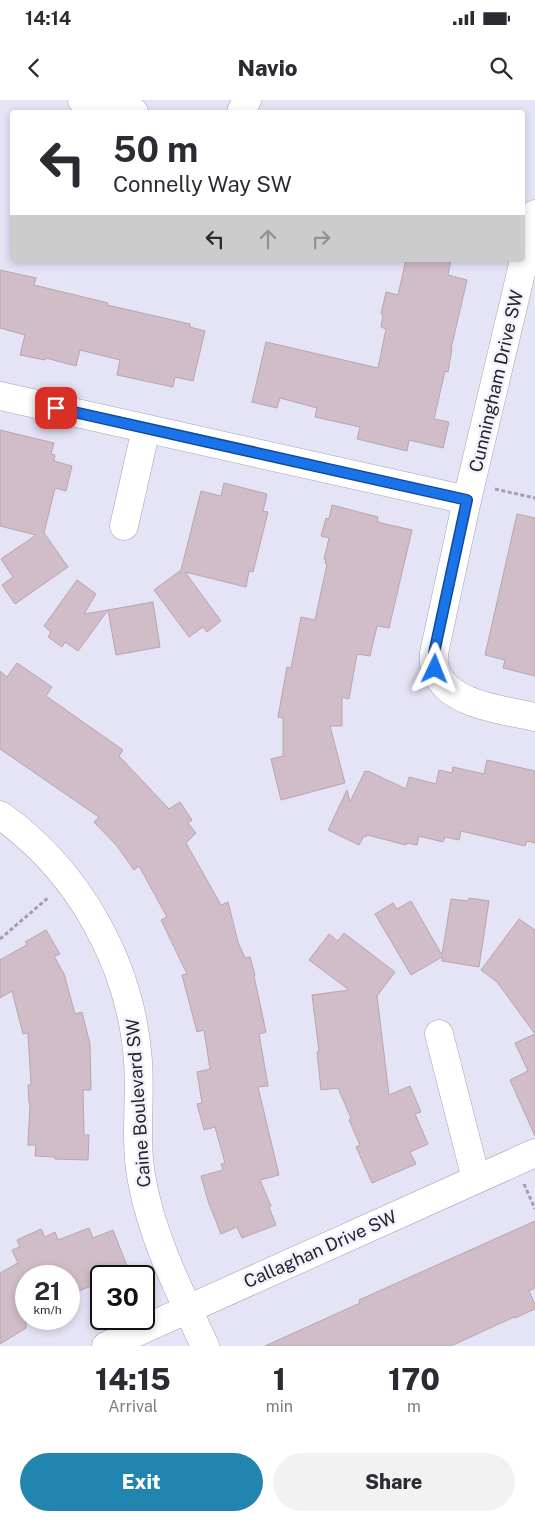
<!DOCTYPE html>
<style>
body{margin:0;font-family:"Public Sans",sans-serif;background:#f2f2f3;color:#2b2b33;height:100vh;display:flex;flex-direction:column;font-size:19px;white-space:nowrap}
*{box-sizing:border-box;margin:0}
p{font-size:16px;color:#7c7c81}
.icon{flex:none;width:28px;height:28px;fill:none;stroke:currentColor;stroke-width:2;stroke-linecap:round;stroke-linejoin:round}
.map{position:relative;height:1246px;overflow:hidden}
.panel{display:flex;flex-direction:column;background:#fff;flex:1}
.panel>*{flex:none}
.hud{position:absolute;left:10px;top:10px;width:515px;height:152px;border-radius:5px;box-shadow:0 2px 8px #0003;background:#fff;color:#2b2b33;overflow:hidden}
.speed{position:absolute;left:15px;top:1165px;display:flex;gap:10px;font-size:25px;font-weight:700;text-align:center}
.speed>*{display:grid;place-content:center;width:65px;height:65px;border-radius:50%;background:#fff;box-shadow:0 2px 8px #0003;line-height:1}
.speed small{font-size:12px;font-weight:400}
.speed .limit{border:2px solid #111;border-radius:8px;background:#fff;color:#111}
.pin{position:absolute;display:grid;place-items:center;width:42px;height:42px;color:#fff;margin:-21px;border-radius:10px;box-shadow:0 2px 8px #0006}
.me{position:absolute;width:55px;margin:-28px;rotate:2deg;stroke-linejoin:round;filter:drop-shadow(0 0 4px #0008)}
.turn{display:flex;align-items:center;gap:18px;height:105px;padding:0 20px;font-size:22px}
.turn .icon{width:65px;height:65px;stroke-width:2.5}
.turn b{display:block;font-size:35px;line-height:42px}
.lanes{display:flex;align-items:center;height:48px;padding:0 20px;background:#0003;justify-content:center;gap:25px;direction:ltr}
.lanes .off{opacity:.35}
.eta{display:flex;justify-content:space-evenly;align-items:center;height:85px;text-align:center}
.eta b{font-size:30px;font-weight:800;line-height:35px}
.primary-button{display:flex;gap:10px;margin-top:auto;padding:10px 20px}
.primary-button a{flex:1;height:58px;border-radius:30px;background:#2185af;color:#fff;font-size:20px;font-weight:800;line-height:58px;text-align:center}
.primary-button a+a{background:#f2f2f3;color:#2b2b33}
.status{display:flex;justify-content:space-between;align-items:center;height:35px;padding:0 25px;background:#fff;direction:ltr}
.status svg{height:14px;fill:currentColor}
header{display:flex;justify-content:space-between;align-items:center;height:65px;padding:0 20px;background:#fff;font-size:22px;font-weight:800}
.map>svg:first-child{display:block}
</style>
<div class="status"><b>14:14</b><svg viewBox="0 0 49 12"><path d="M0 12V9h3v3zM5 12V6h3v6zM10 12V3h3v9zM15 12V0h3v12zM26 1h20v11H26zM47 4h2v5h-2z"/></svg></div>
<header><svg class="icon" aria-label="back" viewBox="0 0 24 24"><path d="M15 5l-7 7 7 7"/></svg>Navio<svg class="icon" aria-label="search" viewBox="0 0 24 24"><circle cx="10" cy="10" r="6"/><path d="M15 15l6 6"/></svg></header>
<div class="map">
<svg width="535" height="1246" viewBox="0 0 535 1246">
<rect width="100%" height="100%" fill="#e5e3f6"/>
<g fill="#d1bdc7" stroke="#b8a5ae">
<polygon points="406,160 451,160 448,175 467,180 451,249 452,249 448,272 445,271 434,319 449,322 443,348 409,340 407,351 357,339 360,327 315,317 317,308 280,298 277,308 252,302 266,242 378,268 386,229 381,227 383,214 381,214 386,192 398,195"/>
<polygon points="0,170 36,178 34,185 108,203 107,205 190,224 190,227 205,231 193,281 175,277 173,287 117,275 120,260 80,250 76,266 46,258 45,260 20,255 25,235 0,228"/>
<polygon points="0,330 54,343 51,354 55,355 54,361 72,366 66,391 55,388 44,433 68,467 15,504 2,485 13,477 1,459 36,435 0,426"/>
<polygon points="224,383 267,394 263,411 268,412 253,472 249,471 246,487 185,472 221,521 207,532 203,527 189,537 154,490 181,470 201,391 221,396"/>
<polygon points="332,405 378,417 377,422 412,430 389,528 377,526 370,556 357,554 349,599 342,597 342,626 330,626 345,683 281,700 271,659 283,656 283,618 278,617 287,567 291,568 301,517 315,520 327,464 325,463 326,459 324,459 329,438 321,436 326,418 329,419"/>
<polygon points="517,414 535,418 535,576 503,568 505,560 485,555"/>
<polygon points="77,480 96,494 84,514 108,510 78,551 65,542 62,547 48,537 51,532 44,526"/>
<polygon points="153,502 160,547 116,555 108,510"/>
<polygon points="17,563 52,587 46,596 123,650 119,656 169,709 180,702 192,720 188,723 196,733 186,743 221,805 228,802 238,842 245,858 250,857 255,875 254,876 266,932 259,934 268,986 258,987 279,1075 260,1080 271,1106 269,1107 276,1125 242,1138 237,1127 221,1134 208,1101 201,1076 223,1070 221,1064 225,1063 215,1027 204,1030 197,1004 202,1003 197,972 210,969 204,930 197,932 182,875 187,874 161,820 167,817 139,766 134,770 117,746 94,722 99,717 0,649 0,571 7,577"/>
<polygon points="487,660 535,671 535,743 527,741 525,746 461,731 459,740 445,737 443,742 419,736 417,745 407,743 406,745 367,735 366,737 364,736 359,745 328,730 347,690 350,702 365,671 367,672 368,671 406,689 409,677 436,684 439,670 452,673 453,667 484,674"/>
<polygon points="469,798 489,801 479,867 442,861 442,857 411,875 375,814 393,803 397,809 411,801 442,855 451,799 468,801"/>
<polygon points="519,819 535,830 535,934 497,882 481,870"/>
<polygon points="46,830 60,854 54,856 64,874 75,914 82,912 90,944 91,990 83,990 84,1035 89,1035 88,1060 55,1059 55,1057 35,1056 36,1045 28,1045 30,1003 29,1003 28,985 31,985 28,933 23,934 12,891 0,898 0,860 28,844 25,842"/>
<polygon points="344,833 395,872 377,896 389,995 410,986 421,1012 415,1014 428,1044 410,1052 416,1064 372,1083 356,1047 360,1045 349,1020 351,1018 338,988 321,990 317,952 319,951 312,895 349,890 309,860 329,834 338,841"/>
<polygon points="535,934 535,1036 510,980 528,971 515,943"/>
<polygon points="535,1121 535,1188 529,1191 535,1204 535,1209 515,1218 514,1217 451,1246 265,1246 360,1203 359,1200"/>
<polygon points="89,1128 93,1138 113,1130 131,1176 101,1176 101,1182 69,1195 69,1176 26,1176 26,1228 0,1244 0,1173 18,1163 12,1150 20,1147 17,1140 41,1129 45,1137 55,1132 58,1140"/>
</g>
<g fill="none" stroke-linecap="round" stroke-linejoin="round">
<g stroke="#a4a2b4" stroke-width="29">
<g id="minor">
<polyline points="82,0 134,12"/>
<polyline points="241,12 247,0"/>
<path d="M 535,114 L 467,400 L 434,553 C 434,558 433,564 435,568 C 445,605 504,610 535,617"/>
<polyline points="0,296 467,400"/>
<polyline points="124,426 146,329"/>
<path d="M 0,715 C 79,771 131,864 138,961 C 141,1001 134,1041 142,1081 C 153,1140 180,1192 205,1246"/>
<polyline points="439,934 476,1079"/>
<polyline points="106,1246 535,1053"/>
</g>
</g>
<g stroke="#a19fae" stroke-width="3" stroke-dasharray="4 2.5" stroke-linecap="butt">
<polyline points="495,389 535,398"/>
<polyline points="0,839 49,797"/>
<polyline points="524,1084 535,1109"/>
</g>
<use href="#minor" stroke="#fff" stroke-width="28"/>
</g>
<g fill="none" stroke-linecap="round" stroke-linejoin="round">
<g stroke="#114b97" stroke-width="12">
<polyline id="route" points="56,308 467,400 434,553 435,569"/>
</g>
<use href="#route" stroke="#1a73e8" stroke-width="9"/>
</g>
<g text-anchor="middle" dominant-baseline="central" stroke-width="5" stroke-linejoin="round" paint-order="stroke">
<g font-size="18" fill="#25242b" stroke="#f3f1fd">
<text transform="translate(496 281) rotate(-77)">Cunningham Drive SW</text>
<text transform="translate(138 1003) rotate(-94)">Caine Boulevard SW</text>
<text transform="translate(320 1149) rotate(-24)">Callaghan Drive SW</text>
</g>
</g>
</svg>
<div class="speed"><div>21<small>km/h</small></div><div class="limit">30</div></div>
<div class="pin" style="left:56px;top:308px;background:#d93025"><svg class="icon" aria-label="arrive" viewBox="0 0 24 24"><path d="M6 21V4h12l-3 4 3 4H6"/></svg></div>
<svg class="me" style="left:435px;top:569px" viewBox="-20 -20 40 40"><path d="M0-17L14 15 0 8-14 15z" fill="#1a73e8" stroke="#fff" stroke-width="4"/></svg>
<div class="hud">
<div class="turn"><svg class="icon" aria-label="left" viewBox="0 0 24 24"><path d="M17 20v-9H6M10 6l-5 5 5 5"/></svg><div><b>50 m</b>Connelly Way SW</div></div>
<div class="lanes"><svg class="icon" aria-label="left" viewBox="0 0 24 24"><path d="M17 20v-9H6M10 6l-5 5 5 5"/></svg><svg class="icon off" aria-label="ahead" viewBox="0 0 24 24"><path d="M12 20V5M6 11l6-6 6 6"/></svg><svg class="icon off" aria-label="right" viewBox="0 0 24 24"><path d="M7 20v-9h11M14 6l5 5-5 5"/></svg></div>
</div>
</div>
<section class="panel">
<div class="eta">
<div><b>14:15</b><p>Arrival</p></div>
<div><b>1</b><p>min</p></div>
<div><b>170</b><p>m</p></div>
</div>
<div class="primary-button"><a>Exit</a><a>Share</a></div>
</section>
